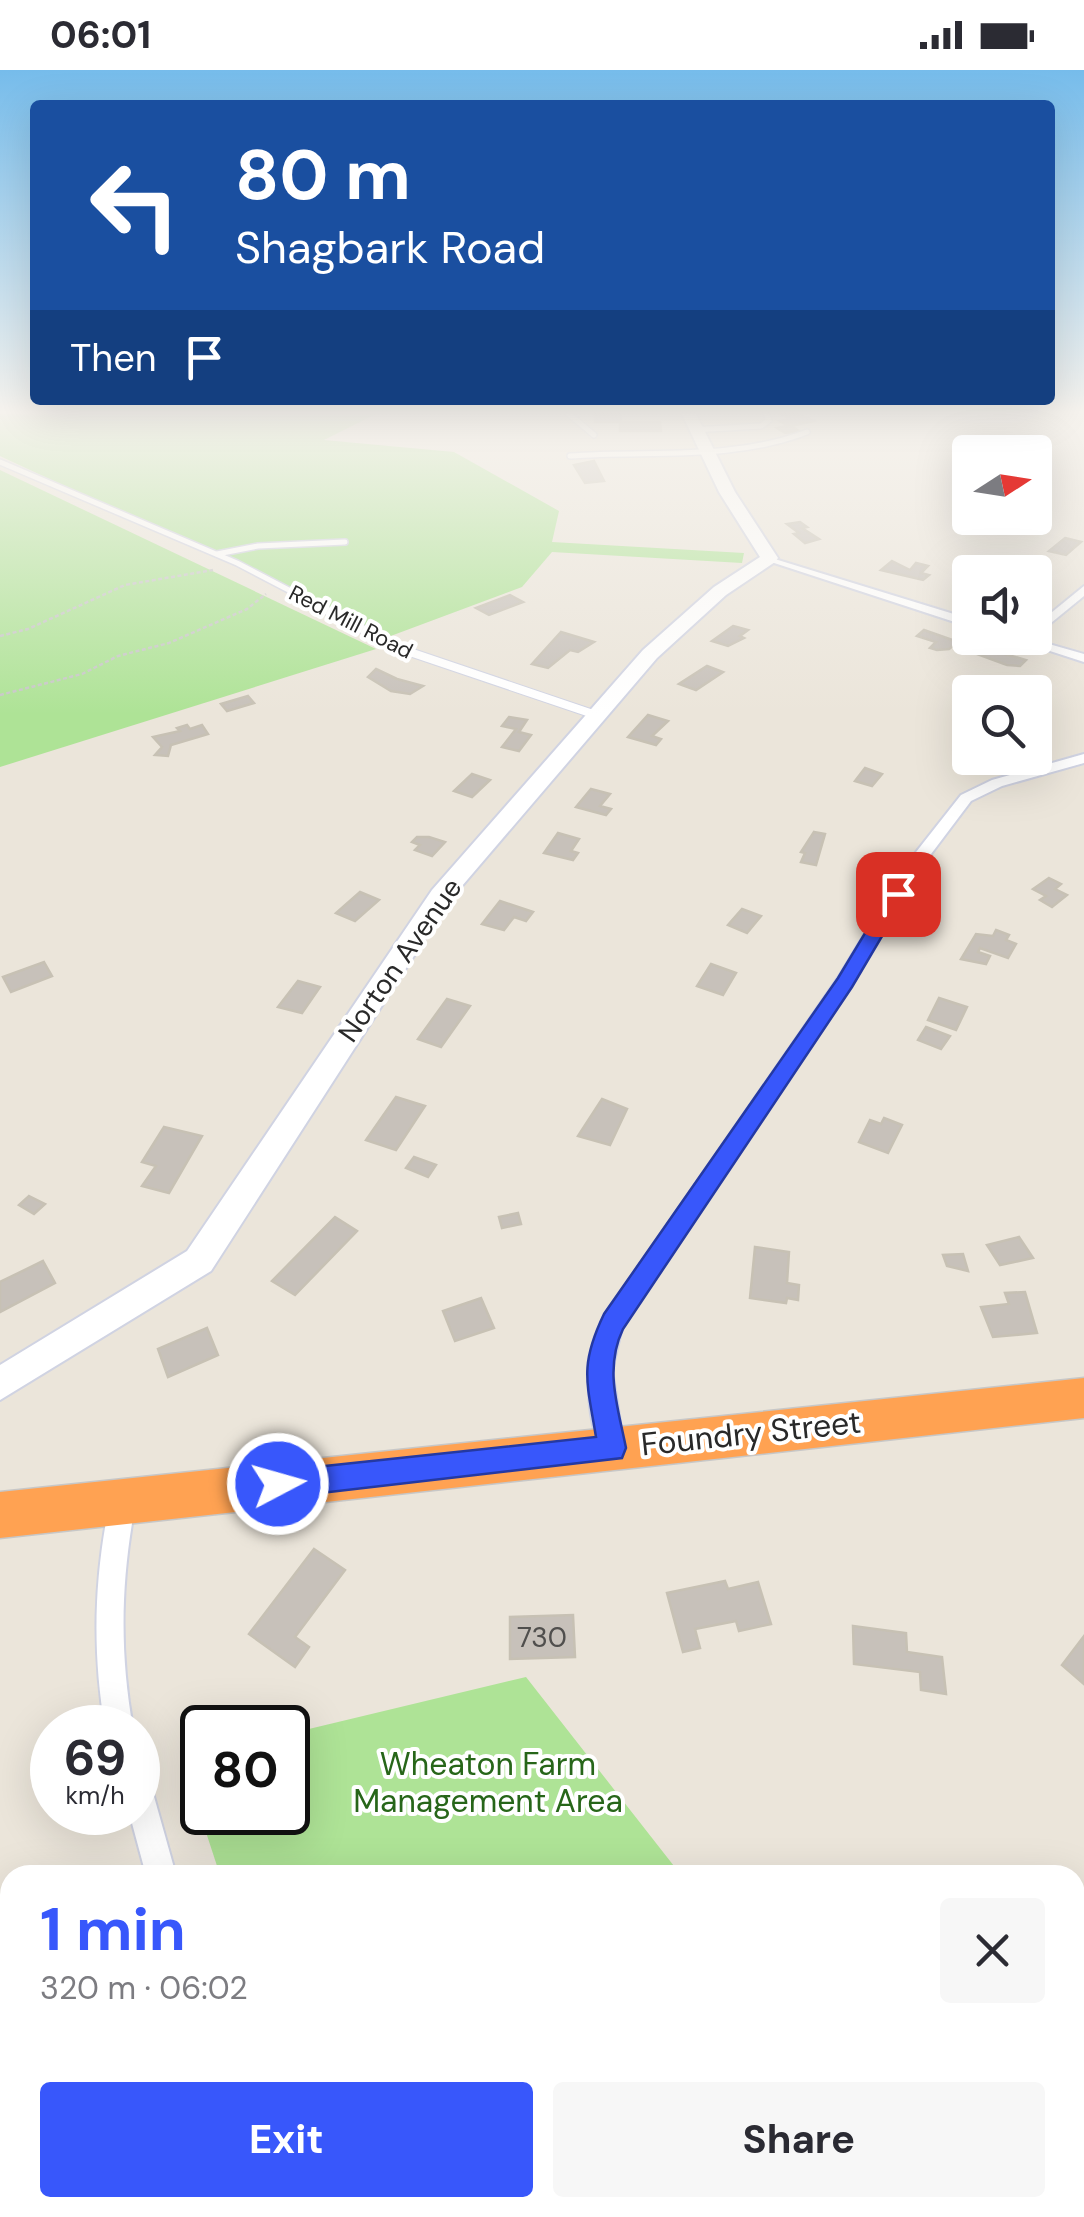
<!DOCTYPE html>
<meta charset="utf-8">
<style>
body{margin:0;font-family:"DM Sans",sans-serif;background:#f7f7f7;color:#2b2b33;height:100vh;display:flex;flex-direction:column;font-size:38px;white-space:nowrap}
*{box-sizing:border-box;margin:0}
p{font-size:32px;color:#7c7c81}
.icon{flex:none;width:55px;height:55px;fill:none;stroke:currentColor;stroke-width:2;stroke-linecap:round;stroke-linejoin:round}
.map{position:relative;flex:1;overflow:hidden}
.sheet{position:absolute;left:0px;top:1795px;width:1085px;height:352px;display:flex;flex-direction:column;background:#fff;border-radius:30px 30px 0 0;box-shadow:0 10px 40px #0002}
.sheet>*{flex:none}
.hud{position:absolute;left:30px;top:30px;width:1025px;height:305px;border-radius:10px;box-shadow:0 10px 40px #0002;background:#1a4fa0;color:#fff;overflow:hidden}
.needle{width:65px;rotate:78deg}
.fabs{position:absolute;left:952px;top:365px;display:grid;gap:20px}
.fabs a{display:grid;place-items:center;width:100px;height:100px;border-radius:10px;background:#fff;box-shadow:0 10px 40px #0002;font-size:50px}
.speed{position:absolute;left:30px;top:1635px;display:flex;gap:20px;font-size:50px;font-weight:700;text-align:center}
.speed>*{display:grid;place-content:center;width:130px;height:130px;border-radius:50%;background:#fff;box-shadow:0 10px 40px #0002;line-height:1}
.speed small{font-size:25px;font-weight:400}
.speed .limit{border:5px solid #111;border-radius:15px;background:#fff;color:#111}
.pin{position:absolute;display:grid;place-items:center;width:85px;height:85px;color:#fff;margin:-42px;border-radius:20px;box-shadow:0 5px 15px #0006}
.me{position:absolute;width:110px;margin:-55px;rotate:84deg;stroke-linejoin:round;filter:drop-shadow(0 0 8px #0008)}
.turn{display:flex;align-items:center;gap:35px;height:210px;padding:0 40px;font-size:45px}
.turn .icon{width:130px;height:130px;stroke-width:2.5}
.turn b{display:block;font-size:70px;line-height:85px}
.then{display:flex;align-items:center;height:95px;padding:0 40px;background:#0003;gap:20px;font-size:38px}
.round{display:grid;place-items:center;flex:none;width:105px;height:105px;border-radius:10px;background:#f7f7f7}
.headline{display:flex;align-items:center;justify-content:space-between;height:170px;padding:0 40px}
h1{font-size:60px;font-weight:700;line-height:75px;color:#3857fb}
.action{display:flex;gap:20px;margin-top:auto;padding:20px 40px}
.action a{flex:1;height:115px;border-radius:10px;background:#3857fb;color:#fff;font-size:40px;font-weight:700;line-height:115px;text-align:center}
.action a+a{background:#f7f7f7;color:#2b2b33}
.status{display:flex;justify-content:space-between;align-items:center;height:70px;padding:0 50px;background:#fff;direction:ltr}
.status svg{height:28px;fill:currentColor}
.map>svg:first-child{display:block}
</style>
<div class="status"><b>06:01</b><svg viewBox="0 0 49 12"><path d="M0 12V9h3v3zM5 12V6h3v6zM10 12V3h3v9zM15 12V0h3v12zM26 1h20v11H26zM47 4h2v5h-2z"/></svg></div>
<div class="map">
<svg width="1084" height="2147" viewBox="0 0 1084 2147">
<rect width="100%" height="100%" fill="#ebe5da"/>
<g fill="#aee396">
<polygon points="0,344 376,344 324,370 454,382 559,441 552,472 744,483 742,493 552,482 522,517 388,567 0,386"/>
<polygon points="0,400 376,579 0,697"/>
<polygon points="526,1607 681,1805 220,1805 182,1689 202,1684 202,1742 288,1742 288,1664"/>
<polygon points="329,2138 932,2138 939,2147 333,2147"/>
</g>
<g fill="#c7c1ba" stroke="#c7c1b4" stroke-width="2.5">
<polygon points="595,344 620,344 621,352 660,352 661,361 620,361 620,352 595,352"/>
<polygon points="781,344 797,344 814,351 791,356 799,361 785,363 777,358 788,356 780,351 790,349"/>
<polygon points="594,391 604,411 585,413 574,395"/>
<polygon points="800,452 807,457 802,458 819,469 805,473 794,464 799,463 787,454"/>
<polygon points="1065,468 1081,472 1066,485 1049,481"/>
<polygon points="892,491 910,500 916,493 928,496 921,503 929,505 923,510 881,500"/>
<polygon points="510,525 523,532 489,545 476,538"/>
<polygon points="733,556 748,560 740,566 744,568 728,576 712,571"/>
<polygon points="924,560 958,572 949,579 937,580 930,578 936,572 917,566"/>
<polygon points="561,562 594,572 578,582 570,580 548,598 532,594"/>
<polygon points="981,580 991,580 1026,590 1020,596 1007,595 977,584"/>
<polygon points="707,596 723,602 696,620 679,614"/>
<polygon points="376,599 397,609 423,616 410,624 391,621 368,607"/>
<polygon points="248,626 254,633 227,641 221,634"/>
<polygon points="648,645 668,651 652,666 661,669 656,675 628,667"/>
<polygon points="509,647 527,650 519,662 531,665 519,681 502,677 516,659 502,656"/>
<polygon points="187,655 190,659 202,655 208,664 171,675 168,686 155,685 162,677 153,667 180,661 177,658"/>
<polygon points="865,698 882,704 872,716 855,711"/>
<polygon points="472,704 490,710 472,727 454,721"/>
<polygon points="591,719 610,724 600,736 611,739 606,745 576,737"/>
<polygon points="814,762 825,764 816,795 801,792 805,783 801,782"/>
<polygon points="558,763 579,769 571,781 578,783 573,790 544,783"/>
<polygon points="417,767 429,767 445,772 432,786 415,780 420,775 412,772"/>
<polygon points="1049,808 1061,814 1055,819 1067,825 1052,837 1040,830 1046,826 1033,819"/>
<polygon points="360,822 379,830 355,851 336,843"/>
<polygon points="500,831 533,842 526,851 514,847 504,860 482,854"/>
<polygon points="742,839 761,846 747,863 728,855"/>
<polygon points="996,860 1009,865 1006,870 1016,874 1008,888 980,878 978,882 990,886 986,894 961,889 976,864 993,866"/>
<polygon points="44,892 52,906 11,922 3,907"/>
<polygon points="711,894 736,903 723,925 697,916"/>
<polygon points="298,911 320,917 302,943 278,937"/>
<polygon points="939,928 967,937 956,960 928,950"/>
<polygon points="447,929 470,936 441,977 418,969"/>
<polygon points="926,957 950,966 941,979 918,970"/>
<polygon points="396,1027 425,1036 396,1080 366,1070"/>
<polygon points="602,1029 627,1039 610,1075 578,1066"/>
<polygon points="884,1048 902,1055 888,1083 859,1072 870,1050 881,1054"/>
<polygon points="164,1057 202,1066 169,1123 142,1116 156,1096 142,1092"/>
<polygon points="414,1087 436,1095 428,1107 406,1098"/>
<polygon points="29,1126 45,1134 34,1144 19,1135"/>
<polygon points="518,1143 521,1154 502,1158 499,1147"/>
<polygon points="335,1147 357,1161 295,1225 272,1211"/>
<polygon points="1019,1167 1033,1188 1000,1195 987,1175"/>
<polygon points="755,1177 789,1182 787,1213 799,1215 798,1230 787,1228 786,1233 750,1228"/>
<polygon points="963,1184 968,1201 947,1196 943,1185"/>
<polygon points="43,1191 55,1213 0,1242 0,1212"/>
<polygon points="1025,1222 1037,1263 993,1267 981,1237 1009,1234 1005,1223"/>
<polygon points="481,1228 494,1258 455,1271 443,1241"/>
<polygon points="207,1258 218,1285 168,1307 158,1279"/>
<polygon points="314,1479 345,1500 295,1567 309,1577 295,1597 249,1564"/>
<polygon points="725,1511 728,1519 758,1512 771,1554 739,1561 736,1551 695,1559 700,1578 683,1582 667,1523"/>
<polygon points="573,1545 575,1587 510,1589 510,1547"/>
<polygon points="853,1556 906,1563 907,1582 942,1587 946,1624 921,1620 920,1602 854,1594"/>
<polygon points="1084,1566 1084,1614 1062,1595"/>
<polygon points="251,1637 288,1643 285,1658 246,1657"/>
</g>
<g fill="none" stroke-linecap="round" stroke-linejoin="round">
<g stroke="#d0d3e2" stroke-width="8">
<g id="lane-far1">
<polyline points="569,344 594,365"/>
<polyline points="693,360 761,356 769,350 766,344"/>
<path d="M 570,386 C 649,380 732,391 807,362"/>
<polyline points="0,392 237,493 327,540"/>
<polyline points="217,484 258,476 345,472"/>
</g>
</g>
<g stroke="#d0d3e2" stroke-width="10">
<polyline id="lane" points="322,538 398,578 599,646"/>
</g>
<g stroke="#d0d3e2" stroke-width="4">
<g id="street">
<polygon points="765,486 970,549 970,557 765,490"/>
<polygon points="1084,516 1084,526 1035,566 1035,556"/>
<polygon points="1010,568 1028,568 1084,584 1084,592"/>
<path d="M 1084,684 L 1084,693 L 1002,716 L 971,731 L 922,796 L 851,916 L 622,1257 L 612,1300 L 624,1378 L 621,1386 L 612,1389 L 603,1386 C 584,1342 584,1288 605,1245 L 838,908 L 909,791 L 961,725 L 992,710 Z"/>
<path d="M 123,1419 L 132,1422 L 136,1431 C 121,1508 119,1580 133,1658 L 105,1658 C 92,1580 94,1508 110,1431 L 114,1422 Z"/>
<polygon points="138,1708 148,1713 153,1723 176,1805 146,1805 129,1742 138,1742"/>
</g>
</g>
<g stroke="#d0d3e2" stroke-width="4">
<polygon id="secondary" points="682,344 696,344 735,422 778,488 775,492 726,525 657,588 450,830 211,1201 0,1330 0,1295 187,1181 432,820 643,580 714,517 760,487 719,422"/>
</g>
<g stroke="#c7c7c7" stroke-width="3">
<polygon id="highway" points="1084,1308 1084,1348 0,1468 0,1422"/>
</g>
<g stroke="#c7c7c7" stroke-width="2.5" stroke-dasharray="4 2.5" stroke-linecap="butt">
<polyline points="0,566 28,559 125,515 213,500"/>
<polyline points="0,625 82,604 118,586 169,573 247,539 266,524"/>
</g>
<use href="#lane-far1" stroke="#fff" stroke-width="5"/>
<use href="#lane" stroke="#fff" stroke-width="8"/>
<use href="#street" fill="#fff" fill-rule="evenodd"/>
<use href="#secondary" fill="#fff" fill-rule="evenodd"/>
<use href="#highway" fill="#ffa252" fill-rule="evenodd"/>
</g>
<linearGradient id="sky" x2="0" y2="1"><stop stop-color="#76bceb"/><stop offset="0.53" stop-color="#f6f3ee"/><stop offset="1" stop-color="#f6f3ee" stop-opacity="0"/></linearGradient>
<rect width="1084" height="644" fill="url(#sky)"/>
<path fill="#3857fb" stroke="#2439a3" stroke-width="2.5" d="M 898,818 L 907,824 L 852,917 L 623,1259 C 604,1299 618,1337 626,1378 L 622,1388 L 278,1428 L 268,1424 L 264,1414 L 268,1405 L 278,1401 L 596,1367 C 587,1312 579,1296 604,1244 L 838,908 L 891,820 Z"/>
<g text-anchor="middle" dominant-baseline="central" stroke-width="8" stroke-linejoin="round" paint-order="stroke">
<g font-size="22" fill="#292929" stroke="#fff">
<text transform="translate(351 552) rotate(27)">Red Mill Road</text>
</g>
<g font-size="28" fill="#292929" stroke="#fff">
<text transform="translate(400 890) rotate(-55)">Norton Avenue</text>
</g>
<g font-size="28" fill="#504f4d">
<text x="542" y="1567">730</text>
</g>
<g font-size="32" fill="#292929" stroke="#fff">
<text transform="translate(751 1363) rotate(-6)">Foundry Street</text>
</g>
<g font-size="32" fill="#276619" stroke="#fff">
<text x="488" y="1694">Wheaton Farm<tspan x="488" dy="37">Management Area</tspan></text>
</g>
</g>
</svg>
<div class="fabs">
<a><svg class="needle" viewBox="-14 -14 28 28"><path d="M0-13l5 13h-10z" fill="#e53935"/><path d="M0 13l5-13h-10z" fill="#7c7c81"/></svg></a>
<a><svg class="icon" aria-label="sound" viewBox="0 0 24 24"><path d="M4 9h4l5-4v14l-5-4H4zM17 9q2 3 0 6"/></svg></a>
<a><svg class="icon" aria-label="search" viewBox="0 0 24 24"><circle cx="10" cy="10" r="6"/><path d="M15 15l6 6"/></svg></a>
</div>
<div class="speed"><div>69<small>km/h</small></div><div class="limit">80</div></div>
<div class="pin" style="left:898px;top:824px;background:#d93025"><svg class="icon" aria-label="arrive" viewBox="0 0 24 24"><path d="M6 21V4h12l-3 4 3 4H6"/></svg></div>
<svg class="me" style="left:278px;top:1414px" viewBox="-20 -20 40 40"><circle r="17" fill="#3857fb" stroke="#fff" stroke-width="3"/><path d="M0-11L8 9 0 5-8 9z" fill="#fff"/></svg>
<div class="hud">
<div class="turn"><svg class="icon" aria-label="left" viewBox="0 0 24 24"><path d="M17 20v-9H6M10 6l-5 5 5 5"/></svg><div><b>80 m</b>Shagbark Road</div></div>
<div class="then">Then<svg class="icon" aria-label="arrive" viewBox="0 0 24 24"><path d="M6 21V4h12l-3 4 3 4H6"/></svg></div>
</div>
<section class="sheet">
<div class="headline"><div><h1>1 min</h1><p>320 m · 06:02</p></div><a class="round"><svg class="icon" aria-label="close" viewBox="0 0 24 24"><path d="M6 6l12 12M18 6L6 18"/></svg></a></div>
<div class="action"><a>Exit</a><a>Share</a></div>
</section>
</div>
